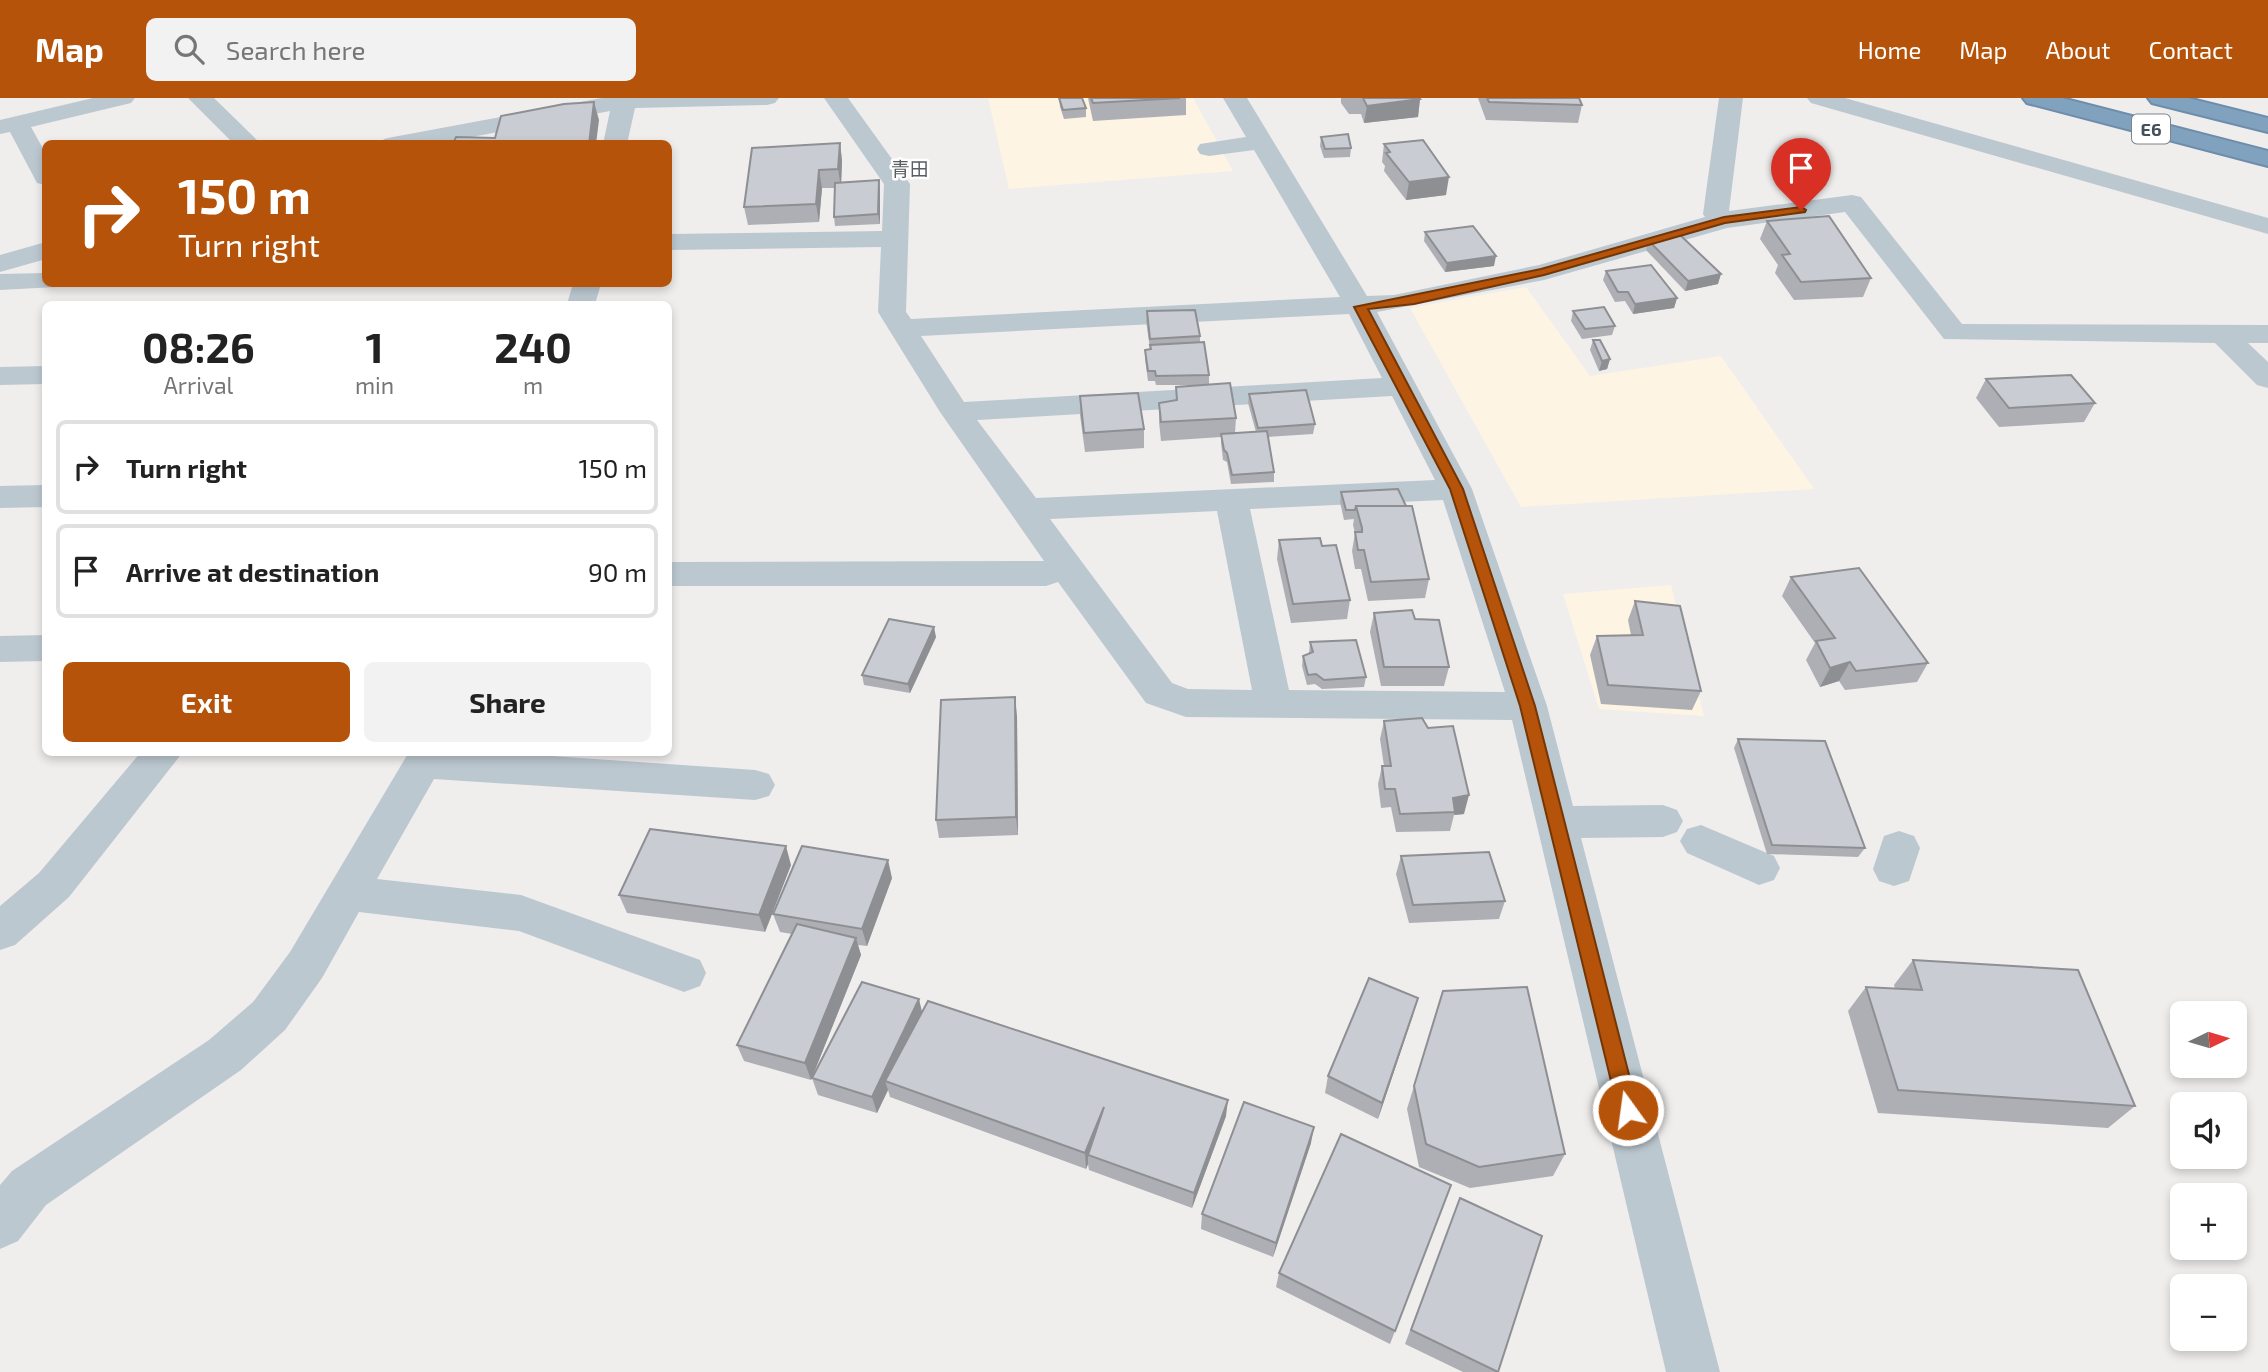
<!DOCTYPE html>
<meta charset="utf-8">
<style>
body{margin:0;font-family:"Exo 2","Noto Sans JP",sans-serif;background:#f2f2f2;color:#222;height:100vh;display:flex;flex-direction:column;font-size:26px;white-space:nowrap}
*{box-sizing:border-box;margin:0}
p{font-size:23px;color:#767676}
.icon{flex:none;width:38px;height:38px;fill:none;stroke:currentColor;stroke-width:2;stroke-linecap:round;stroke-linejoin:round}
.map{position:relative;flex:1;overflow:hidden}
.details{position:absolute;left:42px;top:203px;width:630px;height:455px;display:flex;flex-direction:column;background:#fff;border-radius:10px;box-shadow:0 4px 10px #0003}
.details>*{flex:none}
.top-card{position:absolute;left:42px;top:42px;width:630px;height:147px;border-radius:10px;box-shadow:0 4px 10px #0003;background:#b45309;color:#fff;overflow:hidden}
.needle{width:46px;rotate:85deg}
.controls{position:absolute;left:2170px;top:903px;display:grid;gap:14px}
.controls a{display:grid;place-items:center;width:77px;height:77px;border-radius:10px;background:#fff;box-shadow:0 4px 10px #0003;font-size:35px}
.pin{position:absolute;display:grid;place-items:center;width:60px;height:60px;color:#fff;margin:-72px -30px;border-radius:50% 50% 50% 0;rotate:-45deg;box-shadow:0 0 7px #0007}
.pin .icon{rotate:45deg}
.me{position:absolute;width:77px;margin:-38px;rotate:346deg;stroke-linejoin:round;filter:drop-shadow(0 0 5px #0008)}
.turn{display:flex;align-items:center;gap:24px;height:147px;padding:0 21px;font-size:32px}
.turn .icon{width:91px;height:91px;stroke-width:2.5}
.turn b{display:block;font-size:49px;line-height:60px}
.eta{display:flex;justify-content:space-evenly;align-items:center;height:119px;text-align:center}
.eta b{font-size:42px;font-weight:700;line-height:49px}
.action{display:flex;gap:14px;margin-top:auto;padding:14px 21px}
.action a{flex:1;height:80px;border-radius:10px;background:#b45309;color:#fff;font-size:28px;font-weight:700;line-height:80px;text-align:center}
.action a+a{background:#f2f2f2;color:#222}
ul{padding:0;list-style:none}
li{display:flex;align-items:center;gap:21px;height:94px;margin:0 14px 10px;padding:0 7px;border:4px solid #e0e0e0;border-radius:10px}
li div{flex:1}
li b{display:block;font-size:26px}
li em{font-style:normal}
header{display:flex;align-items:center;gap:42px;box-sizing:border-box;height:98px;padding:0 35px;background:#b45309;color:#fff}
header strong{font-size:33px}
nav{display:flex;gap:38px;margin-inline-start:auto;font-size:24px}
.search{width:490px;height:63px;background:#f2f2f2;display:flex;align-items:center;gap:18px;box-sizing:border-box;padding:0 24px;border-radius:10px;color:#767676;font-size:26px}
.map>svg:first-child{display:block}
</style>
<header>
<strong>Map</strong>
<div class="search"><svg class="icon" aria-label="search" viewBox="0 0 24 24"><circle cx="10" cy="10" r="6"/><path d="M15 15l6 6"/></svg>Search here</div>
<nav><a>Home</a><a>Map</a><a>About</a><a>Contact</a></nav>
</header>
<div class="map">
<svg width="2268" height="1274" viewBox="0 0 2268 1274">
<rect width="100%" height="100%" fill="#f0eded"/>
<g fill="#fdf4e4">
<polygon points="988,0 1193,0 1233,73 1009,91"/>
<polygon points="1526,189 1590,278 1721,258 1814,391 1521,409 1410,210"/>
<polygon points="1671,487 1704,618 1599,611 1563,496"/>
</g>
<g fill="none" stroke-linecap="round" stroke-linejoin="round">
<g stroke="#6d8dab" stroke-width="4">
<g id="highway">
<polygon points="2023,0 2062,0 2268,53 2268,68 2027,5"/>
<polygon points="2148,0 2188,0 2268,20 2268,34 2152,5"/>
</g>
</g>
<g fill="#bcc8d0" fill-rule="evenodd">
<polygon points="93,0 135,0 131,5 31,29 46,56 46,87 37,85 10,34 0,36 0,22"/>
<polygon points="188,0 214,0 261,46 234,46"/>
<polygon points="602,0 779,0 775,5 767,7 635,10 627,46 603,46 610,13 435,46 381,46 384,41 393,39"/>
<path d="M 824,0 L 848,0 L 910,86 L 906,214 L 911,221 L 1340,199 L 1254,52 L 1209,58 L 1200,56 L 1197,51 L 1200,46 L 1246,39 L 1223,0 L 1247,0 L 1367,198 L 1394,197 L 1539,167 L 1705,119 L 1703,116 L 1719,0 L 1743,0 L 1729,113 L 1852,97 L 1861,99 L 1962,226 L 2268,227 L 2268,245 L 2248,245 L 2268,264 L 2268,290 L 2257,287 L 2215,245 L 1944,241 L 1845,114 L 1727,130 L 1544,182 L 1377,214 L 1472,391 L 1547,608 L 1573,708 L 1663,707 L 1677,712 L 1683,723 L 1677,734 L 1663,739 L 1581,740 L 1720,1274 L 1666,1274 L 1512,622 L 1186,619 L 1146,605 L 1058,484 L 1046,488 L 668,488 L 668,464 L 1044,463 L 940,314 L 878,214 L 881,149 L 668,152 L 668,136 L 882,133 L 884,86 ZM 1349,216 L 1382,280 L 964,304 L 921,238 ZM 1392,298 L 1435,382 L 1036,400 L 977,322 ZM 1443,402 L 1505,594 L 1289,592 L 1250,411 ZM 1217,413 L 1252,592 L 1188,591 L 1172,585 L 1050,421 Z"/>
<polygon points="1807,0 1845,0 2268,120 2268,136 1811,5"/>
<polygon points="46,144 46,161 0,174 0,157"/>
<polygon points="46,175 46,186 58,186 56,189 0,192 0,176"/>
<polygon points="573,186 601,186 595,206 567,206"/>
<polygon points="46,268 46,286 0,287 0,269"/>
<polygon points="46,387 46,409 0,410 0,388"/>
<polygon points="46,537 46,563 0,564 0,538"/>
<polygon points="141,654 183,654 69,799 15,847 0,852 0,808 39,775"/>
<polygon points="409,654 493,654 755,672 769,676 775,687 769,698 755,702 434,681 377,781 521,797 700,862 706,875 700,888 684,894 519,833 359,814 322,880 285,932 241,972 46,1107 18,1143 0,1151 0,1087 12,1073 209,942 253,904 290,854"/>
<polygon points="1701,727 1774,758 1780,770 1774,782 1759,787 1687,755 1680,743 1687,731"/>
<polygon points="1899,733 1914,738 1920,750 1909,783 1894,788 1879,783 1873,771 1884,738"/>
</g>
<use href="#highway" fill="#81a2bf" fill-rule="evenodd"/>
</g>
<g fill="#adafb5">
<polygon points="1059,0 1086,10 1086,19 1064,21 1060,9"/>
<polygon points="1088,0 1186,0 1186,17 1093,23"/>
<polygon points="1341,0 1419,0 1420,1 1418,19 1364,25 1361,16 1349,16 1341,5"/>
<polygon points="1478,0 1579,0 1582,7 1578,25 1486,22"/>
<polygon points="1321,39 1351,50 1350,59 1324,60 1320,48"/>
<polygon points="840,45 842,63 841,85 880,92 880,126 835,128 834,119 835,90 822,90 819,124 748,127 744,109"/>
<polygon points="1384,46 1446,97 1406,102 1384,73 1385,68 1382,64"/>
<polygon points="1767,123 1871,180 1863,199 1794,202 1775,175 1778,167 1760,141"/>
<polygon points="1425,134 1494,168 1445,174 1424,143"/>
<polygon points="1649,143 1718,186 1685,193 1646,152"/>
<polygon points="1606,173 1677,200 1674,210 1633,216 1625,203 1615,204 1603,182"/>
<polygon points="1147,213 1200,238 1200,245 1209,277 1209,287 1236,320 1235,335 1256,334 1248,305 1249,296 1315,326 1313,336 1268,339 1274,374 1274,384 1231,386 1227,364 1223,362 1221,345 1221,339 1161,343 1159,324 1159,305 1176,303 1176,289 1207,287 1156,287 1155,283 1148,283 1145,261 1145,252 1150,251 1146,223"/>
<polygon points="1573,213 1615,228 1612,237 1582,241 1571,223"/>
<polygon points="1593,242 1610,261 1607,271 1599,273 1590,252"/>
<polygon points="1986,281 2095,305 2084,324 1999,329 1976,300"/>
<polygon points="1080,298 1144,331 1144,350 1085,354 1080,317"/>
<polygon points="1341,394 1429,481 1425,500 1368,503 1361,471 1355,471 1352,453 1355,435 1353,427 1354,421 1344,422 1340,404"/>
<polygon points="1279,442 1322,448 1350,502 1347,521 1291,525 1277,461"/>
<polygon points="1791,479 1928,565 1917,584 1845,592 1839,583 1820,589 1806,562 1815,545 1782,498"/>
<polygon points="1635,503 1701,593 1692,612 1601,606 1590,557 1597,538 1631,537 1628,522"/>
<polygon points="1374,515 1415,521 1449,569 1444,588 1381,588 1370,534"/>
<polygon points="936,539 910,595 864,587 862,577"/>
<polygon points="1310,544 1366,579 1364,589 1322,591 1315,586 1307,587 1302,568 1303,558 1309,556"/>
<polygon points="1017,618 1018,737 939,740 936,722"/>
<polygon points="1384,623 1464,716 1454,717 1450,733 1396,734 1391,709 1381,710 1378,686 1382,668 1384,668 1380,641"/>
<polygon points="1738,641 1865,750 1858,759 1767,756 1734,650"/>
<polygon points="1401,758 1505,803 1499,821 1409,825 1396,776"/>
<polygon points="791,767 765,834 627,815 619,797"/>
<polygon points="892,780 867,848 858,847 861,857 811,982 744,963 737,947 792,836 780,834 773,816"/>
<polygon points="1913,862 2135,1008 2108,1030 1878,1015 1848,913 1866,889 1895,891 1894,887"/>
<polygon points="1443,893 1565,1056 1553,1078 1470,1090 1419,1069 1407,1011"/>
<polygon points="922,914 1226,1018 1192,1110 1089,1072 1088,1066 1086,1071 890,999 888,992 877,1015 818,997 812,980"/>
<polygon points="1413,917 1378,1021 1325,995 1328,978"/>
<polygon points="1311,1045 1273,1159 1201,1131 1202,1116"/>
<polygon points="1460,1100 1498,1274 1463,1274 1405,1246"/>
<polygon points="1279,1175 1395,1233 1390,1246 1276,1189"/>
</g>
<g fill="#8d8f93">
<polygon points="1420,1 1418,19 1364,25 1367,8"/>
<polygon points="594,4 599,22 596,46 589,46"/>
<polygon points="840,45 842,63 841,89 838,71"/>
<polygon points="819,72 822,90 819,124 816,106"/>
<polygon points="1449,79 1446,97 1406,102 1409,84"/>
<polygon points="879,82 880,92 880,126 878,116"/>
<polygon points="1496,158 1494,168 1445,174 1447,165"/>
<polygon points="1721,176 1718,186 1685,193 1688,183"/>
<polygon points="1677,200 1674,210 1633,216 1635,206"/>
<polygon points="1610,261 1607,271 1599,273 1602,263"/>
<polygon points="934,529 936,539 910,595 908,586"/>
<polygon points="1850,564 1839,583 1820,589 1830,570"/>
<polygon points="1015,599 1017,618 1018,737 1016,719"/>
<polygon points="1469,697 1464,716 1454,717 1455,714 1453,700"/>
<polygon points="786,748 791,767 765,834 759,817"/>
<polygon points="888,762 892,780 867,848 862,831"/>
<polygon points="856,840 861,857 811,982 805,965"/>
<polygon points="1418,900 1413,917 1378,1021 1382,1005"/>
<polygon points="919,901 923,918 885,983 888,992 877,1015 872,999"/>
<polygon points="1228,1002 1226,1018 1192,1110 1194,1095"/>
<polygon points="1104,1009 1088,1057 1088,1066 1086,1071 1085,1055"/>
<polygon points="1314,1029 1311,1045 1273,1159 1276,1145"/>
</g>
<g fill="#c9ccd2" stroke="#8d8f93" stroke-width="2">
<polygon points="1059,0 1082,0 1086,10 1063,12"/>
<polygon points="1091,0 1180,0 1093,5"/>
<polygon points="1363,0 1419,0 1420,1 1367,8"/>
<polygon points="1487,0 1579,0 1582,7 1489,4"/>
<polygon points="594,4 589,46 453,46 456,39 495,40 501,18 564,6"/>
<polygon points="1348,36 1351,50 1325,51 1321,39"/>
<polygon points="1423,42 1449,79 1409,84 1386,55 1390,54 1384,46"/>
<polygon points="840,45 838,71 819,72 816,106 744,109 752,50"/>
<polygon points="879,82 878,116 834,119 835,85"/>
<polygon points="1829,118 1871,180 1801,184 1782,157 1790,156 1767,123"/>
<polygon points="1473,128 1496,158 1447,165 1425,134"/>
<polygon points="1678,135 1721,176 1688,183 1649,143"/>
<polygon points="1651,167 1677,200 1635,206 1628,194 1618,194 1606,173"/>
<polygon points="1604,209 1615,228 1585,231 1573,213"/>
<polygon points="1195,212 1200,238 1150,241 1147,213"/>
<polygon points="1593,242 1600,242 1610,261 1602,263"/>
<polygon points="1204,244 1209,277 1156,278 1155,273 1148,273 1145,252 1151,251 1150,247"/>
<polygon points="2071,277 2095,305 2009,310 1986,281"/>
<polygon points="1230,285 1236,320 1161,324 1159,305 1177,302 1176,289"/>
<polygon points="1306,292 1315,326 1258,330 1249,296"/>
<polygon points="1138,295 1144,331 1084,335 1080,298"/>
<polygon points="1267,333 1274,374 1232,377 1227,355 1224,352 1221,336"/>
<polygon points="1398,391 1406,408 1356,408 1355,412 1346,412 1341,394"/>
<polygon points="1356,408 1412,408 1429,481 1371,484 1364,452 1358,452 1355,434 1362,434 1362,430"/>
<polygon points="1320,440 1322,448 1336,447 1350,502 1293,506 1279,442"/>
<polygon points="1859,470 1928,565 1856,573 1850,564 1830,570 1816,543 1835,540 1791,479"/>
<polygon points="1635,503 1680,508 1701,593 1608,587 1597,538 1643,537"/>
<polygon points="1412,512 1415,521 1439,522 1449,569 1384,569 1374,515"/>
<polygon points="889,521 934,529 908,586 862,577"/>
<polygon points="1356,542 1366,579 1324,582 1316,576 1308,577 1303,558 1313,554 1310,544"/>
<polygon points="1015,599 1016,719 936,722 941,602"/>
<polygon points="1422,620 1428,630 1453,628 1469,697 1453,700 1455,714 1400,716 1395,691 1385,691 1382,668 1391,668 1384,623"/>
<polygon points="1738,641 1825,643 1865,750 1772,747"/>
<polygon points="650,731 786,748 759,817 619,797"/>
<polygon points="802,748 888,762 862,831 773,816"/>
<polygon points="1489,754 1505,803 1413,807 1401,758"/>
<polygon points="797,826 856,840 805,965 737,947"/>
<polygon points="1913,862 2078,872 2135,1008 1898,992 1866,889 1922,892"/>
<polygon points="1369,880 1418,900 1382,1005 1328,978"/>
<polygon points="862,884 919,901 872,999 812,980"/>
<polygon points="1527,889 1565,1056 1479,1069 1426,1046 1414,988 1443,893"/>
<polygon points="928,903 1228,1002 1194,1095 1088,1057 1104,1009 1085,1055 885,983"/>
<polygon points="1244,1004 1314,1029 1276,1145 1202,1116"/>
<polygon points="1341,1036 1451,1087 1395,1233 1279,1175"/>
<polygon points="1460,1100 1542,1138 1498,1274 1411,1232"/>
</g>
<polygon fill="#b45309" stroke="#753606" stroke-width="2" points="1801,109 1806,112 1805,114 1725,125 1544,177 1414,206 1368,211 1463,391 1535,608 1638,1012 1635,1018 1628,1021 1621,1018 1618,1012 1520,608 1450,391 1354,209 1541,171 1724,119"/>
<g text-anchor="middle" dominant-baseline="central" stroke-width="5" stroke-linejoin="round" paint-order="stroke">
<rect fill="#fff" stroke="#7c858c" stroke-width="2" x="2132" y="16.5" width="38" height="29" rx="5"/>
<g font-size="18" font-weight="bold" fill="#44515b">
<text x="2151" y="31">E6</text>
</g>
<g font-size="19" fill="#595e62" stroke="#fff">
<text x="910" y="70">青田</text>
</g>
</g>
</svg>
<div class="controls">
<a><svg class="needle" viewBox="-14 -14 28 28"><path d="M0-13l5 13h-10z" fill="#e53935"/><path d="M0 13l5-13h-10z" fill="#767676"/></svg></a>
<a><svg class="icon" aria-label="sound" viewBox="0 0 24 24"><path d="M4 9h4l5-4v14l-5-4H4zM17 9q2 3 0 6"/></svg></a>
<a>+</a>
<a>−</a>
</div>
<div class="pin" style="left:1801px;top:112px;background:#d93025"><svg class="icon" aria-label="arrive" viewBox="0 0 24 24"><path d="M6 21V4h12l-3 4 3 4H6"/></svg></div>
<svg class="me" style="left:1628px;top:1012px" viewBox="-20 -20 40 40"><circle r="17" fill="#b45309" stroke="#fff" stroke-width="3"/><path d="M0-11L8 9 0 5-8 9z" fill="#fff"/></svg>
<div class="top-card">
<div class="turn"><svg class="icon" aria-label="right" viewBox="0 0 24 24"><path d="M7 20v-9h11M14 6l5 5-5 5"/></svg><div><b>150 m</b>Turn right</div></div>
</div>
<section class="details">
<div class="eta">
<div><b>08:26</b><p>Arrival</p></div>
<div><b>1</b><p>min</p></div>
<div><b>240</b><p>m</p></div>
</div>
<ul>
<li><svg class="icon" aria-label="right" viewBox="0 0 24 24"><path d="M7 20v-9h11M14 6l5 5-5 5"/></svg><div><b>Turn right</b></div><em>150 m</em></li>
<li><svg class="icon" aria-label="arrive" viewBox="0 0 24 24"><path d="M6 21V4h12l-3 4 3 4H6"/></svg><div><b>Arrive at destination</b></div><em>90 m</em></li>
</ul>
<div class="action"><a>Exit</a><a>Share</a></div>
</section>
</div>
